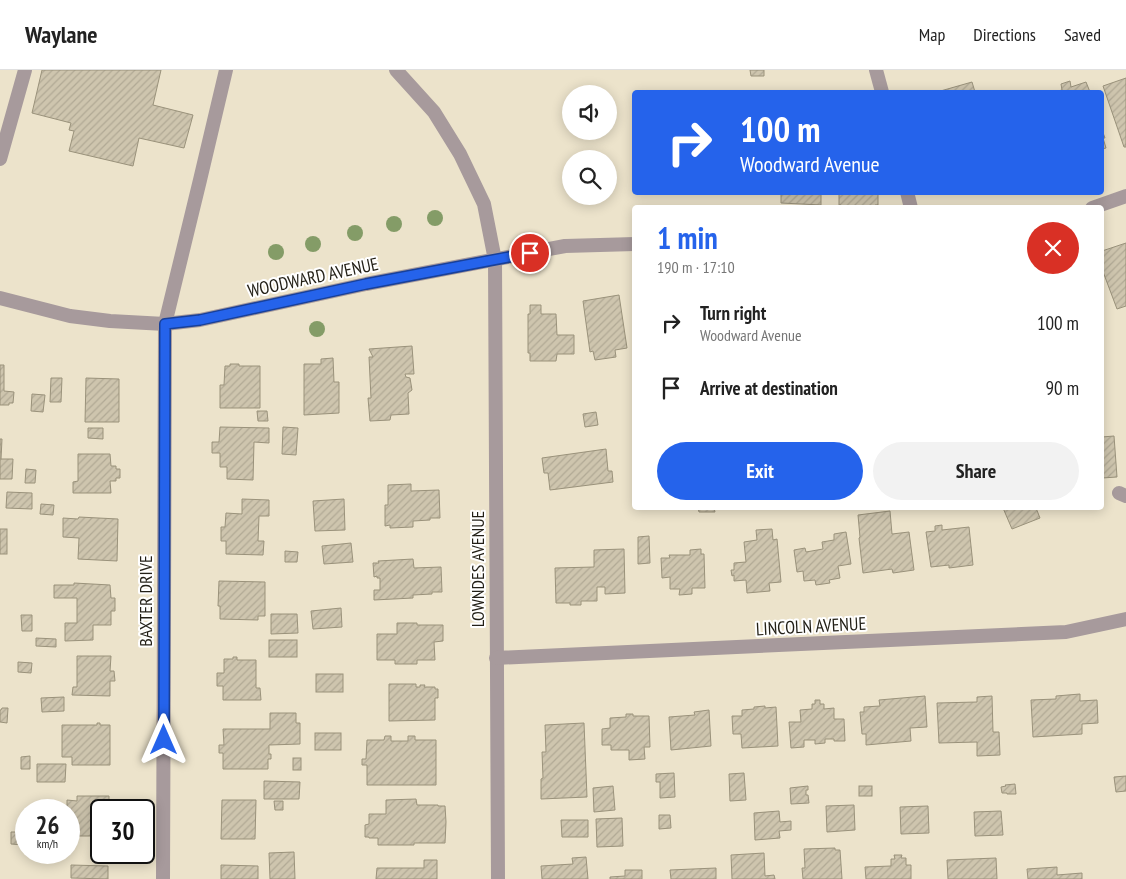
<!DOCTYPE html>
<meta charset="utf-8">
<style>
body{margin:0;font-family:"PT Sans Narrow",sans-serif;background:#f2f2f2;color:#222;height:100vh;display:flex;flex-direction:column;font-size:19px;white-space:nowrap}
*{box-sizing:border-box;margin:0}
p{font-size:16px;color:#767676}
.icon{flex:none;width:28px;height:28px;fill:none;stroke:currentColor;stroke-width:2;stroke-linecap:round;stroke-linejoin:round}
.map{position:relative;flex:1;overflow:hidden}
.drawer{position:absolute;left:632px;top:135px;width:472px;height:305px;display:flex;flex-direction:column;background:#fff;border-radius:5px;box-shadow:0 2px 12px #0003}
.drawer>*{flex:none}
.top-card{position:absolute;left:632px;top:20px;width:472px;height:105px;border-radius:5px;box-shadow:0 2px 12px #0003;background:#2563eb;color:#fff;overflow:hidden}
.tools{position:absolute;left:562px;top:15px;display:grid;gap:10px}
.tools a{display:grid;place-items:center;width:55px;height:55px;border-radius:50%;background:#fff;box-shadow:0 2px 12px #0003;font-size:25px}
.speed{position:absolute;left:15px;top:729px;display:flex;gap:10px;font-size:25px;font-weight:700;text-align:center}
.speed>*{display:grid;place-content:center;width:65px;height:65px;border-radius:50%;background:#fff;box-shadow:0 2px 12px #0003;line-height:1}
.speed small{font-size:12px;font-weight:400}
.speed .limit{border:2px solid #111;border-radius:8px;background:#fff;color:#111}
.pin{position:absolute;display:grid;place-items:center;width:42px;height:42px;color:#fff;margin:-21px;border:2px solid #fff;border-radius:50%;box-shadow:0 1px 5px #0007}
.me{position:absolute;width:55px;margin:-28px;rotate:0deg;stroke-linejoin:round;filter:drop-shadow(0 0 4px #0008)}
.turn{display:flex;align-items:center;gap:18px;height:105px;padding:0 25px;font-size:22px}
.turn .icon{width:65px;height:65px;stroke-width:2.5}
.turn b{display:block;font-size:35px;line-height:42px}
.round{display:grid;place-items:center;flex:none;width:52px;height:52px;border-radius:26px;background:#f2f2f2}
.overview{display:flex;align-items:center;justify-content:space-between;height:85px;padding:0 25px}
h1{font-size:30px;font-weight:700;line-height:38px;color:#2563eb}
.primary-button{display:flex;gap:10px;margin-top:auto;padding:10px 25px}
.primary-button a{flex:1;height:58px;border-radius:30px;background:#2563eb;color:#fff;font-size:20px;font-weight:700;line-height:58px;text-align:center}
.primary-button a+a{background:#f2f2f2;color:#222}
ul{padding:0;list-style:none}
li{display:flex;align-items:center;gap:15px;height:65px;padding:0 25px}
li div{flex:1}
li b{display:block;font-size:19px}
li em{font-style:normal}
header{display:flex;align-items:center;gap:30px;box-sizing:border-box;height:70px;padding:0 25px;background:#fff;border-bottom:1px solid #e0e0e0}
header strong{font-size:24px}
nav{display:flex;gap:28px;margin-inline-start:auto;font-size:18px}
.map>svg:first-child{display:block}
</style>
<header>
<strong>Waylane</strong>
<nav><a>Map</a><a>Directions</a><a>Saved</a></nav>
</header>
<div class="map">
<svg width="1126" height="809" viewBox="0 0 1126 809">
<defs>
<pattern id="building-hatch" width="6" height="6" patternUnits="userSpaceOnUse" patternTransform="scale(1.25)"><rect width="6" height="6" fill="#cec5ae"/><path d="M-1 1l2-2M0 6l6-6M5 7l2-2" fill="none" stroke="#b1a995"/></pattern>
</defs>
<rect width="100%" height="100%" fill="#ece3cb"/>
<g fill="url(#building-hatch)" stroke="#9a927b">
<polygon points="42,0 161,0 153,35 193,45 184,78 139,68 133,96 69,81 74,61 69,60 71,53 32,43"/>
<polygon points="750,0 764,0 764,6 751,6"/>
<polygon points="1126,8 1126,77 1124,77 1103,16"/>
<polygon points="1070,11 1071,17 1086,12 1090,22 1054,22 1062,20 1061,14"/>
<polygon points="972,12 975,22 937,22"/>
<polygon points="1102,60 1105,68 1103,68 1106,78 1102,79"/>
<polygon points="781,122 821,122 821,135 781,133"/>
<polygon points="839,122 878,122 878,135 875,135 875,138 841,138 841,135 839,135"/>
<polygon points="1126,173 1126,236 1117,239 1102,199 1102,181"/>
<polygon points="619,225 627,278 615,280 616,287 595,290 593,281 590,282 583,231"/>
<polygon points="530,235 541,235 541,244 556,244 557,265 574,265 574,284 557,284 556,291 530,291 530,283 528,283 528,244 530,244"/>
<polygon points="412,276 414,304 405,304 406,307 410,308 412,320 408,323 409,344 391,345 390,350 370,351 368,328 371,328 369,287 373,287 369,279"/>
<polygon points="333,288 334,312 339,312 339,343 304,345 304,294 321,294 321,289"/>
<polygon points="230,294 239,294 239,296 260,296 260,338 220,338 220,315 224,315 225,296 230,296"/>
<polygon points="0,295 4,295 4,321 14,322 13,333 9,333 9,335 0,335"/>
<polygon points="51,308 62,308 61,332 50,332"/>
<polygon points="86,308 119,309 119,352 85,352"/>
<polygon points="32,324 45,325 43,342 31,341"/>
<polygon points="257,341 267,341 268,351 258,351"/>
<polygon points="596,342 598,355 585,357 583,344"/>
<polygon points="220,357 269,358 269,373 254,372 253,410 227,409 227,397 220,397 220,383 212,383 212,372 219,372"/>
<polygon points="283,357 298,358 296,385 282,384"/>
<polygon points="88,358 103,358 103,369 88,368"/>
<polygon points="1114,366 1117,407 1102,408 1102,367"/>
<polygon points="0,369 2,369 1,389 13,389 12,409 0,409"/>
<polygon points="606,379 608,401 612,401 613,412 550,420 548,403 544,403 542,388"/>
<polygon points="78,384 110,384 111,396 116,396 116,399 120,399 120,408 116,408 116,411 110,411 111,423 73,423 73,412 78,411"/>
<polygon points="26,399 36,400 35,413 25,413"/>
<polygon points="411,414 411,421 439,420 440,448 430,448 430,450 413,451 413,457 390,458 390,455 385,456 385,435 388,435 388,415"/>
<polygon points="7,422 32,423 32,439 6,438"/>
<polygon points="242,429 269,430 269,446 259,446 258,471 264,471 263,485 226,484 226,471 221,471 221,457 225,457 226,443 242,444"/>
<polygon points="344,429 345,460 315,461 313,431"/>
<polygon points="41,434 54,435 53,445 40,444"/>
<polygon points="698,438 714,438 715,442 699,442"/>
<polygon points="1003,438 1036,438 1040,448 1012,459"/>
<polygon points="890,441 892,464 909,462 914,500 893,503 892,499 863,503 859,468 860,467 858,445"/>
<polygon points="79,447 118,449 117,491 78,489 79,468 63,467 63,448 78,449"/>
<polygon points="942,455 942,460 969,457 973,495 949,498 949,495 931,497 926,462 935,461 935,456"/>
<rect x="0" y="459" width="7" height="25"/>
<polygon points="772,459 773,470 777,469 781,512 769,513 770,521 747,523 746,510 734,511 734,505 732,506 731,500 734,500 734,493 746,492 744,472 757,470 756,460"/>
<polygon points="846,462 851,494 838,496 840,508 829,510 830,513 816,515 815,510 804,511 803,501 797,502 794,480 805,478 806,482 823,479 822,472 834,470 834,464"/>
<polygon points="649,466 650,493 638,494 638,467"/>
<polygon points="351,473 353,492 324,494 322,476"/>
<polygon points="624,479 625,523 605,524 605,517 597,517 597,531 581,531 581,535 570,535 570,533 556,533 555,498 594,497 594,480"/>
<polygon points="701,479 701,484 704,484 705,518 692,518 692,524 679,525 680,519 670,519 670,507 662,508 661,488 670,488 669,485 690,485 690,480"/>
<polygon points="285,481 298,482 297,492 285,492"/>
<polygon points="413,489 414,498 441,497 442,522 432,522 432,524 413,525 413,528 374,530 374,520 380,520 380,508 377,508 377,506 374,507 373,493 379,493 378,491"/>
<polygon points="219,511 265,512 265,546 258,546 258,550 220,549 220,536 218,536"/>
<polygon points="74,513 110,515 111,528 115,528 115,541 111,541 111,555 93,555 93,570 65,571 65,553 77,553 77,528 54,528 54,515 74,515"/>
<polygon points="341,538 342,557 313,559 311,541"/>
<polygon points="271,544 297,544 298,563 271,564"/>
<polygon points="21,545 32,545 32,561 22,561"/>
<polygon points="397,553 417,553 417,555 443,555 443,571 434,572 435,590 417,590 417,594 395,594 395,590 377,590 377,564 397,564"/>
<polygon points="36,568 56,569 56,577 36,576"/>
<rect x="269" y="570" width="28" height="17"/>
<polygon points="77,586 111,586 110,601 114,601 115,611 110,611 110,626 72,625 73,617 77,617"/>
<polygon points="233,587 237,587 237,590 256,590 256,618 260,618 261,630 223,630 223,616 217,616 217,603 224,603 224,589 233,589"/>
<polygon points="18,592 32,593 31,603 18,602"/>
<rect x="316" y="604" width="27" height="18"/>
<polygon points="389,614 416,614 416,617 420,617 420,615 425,615 424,617 435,617 435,619 438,619 438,628 435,628 435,650 389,651"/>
<polygon points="1080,624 1080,631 1097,630 1098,653 1082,654 1082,664 1033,667 1031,630 1056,629 1056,626"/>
<polygon points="925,626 927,657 910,658 911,671 866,675 866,664 862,664 860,642 864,642 864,637 880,636 879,630"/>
<polygon points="992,626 993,662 999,662 1000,685 977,686 977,672 939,673 937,633 977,632 977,627"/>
<polygon points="64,627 64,641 42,642 41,628"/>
<polygon points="815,630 820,630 820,634 824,634 824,639 834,638 834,649 844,649 845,671 834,671 834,669 825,669 825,673 815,674 815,670 804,670 804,677 791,678 789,652 801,652 800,640 812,639 812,634 815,634"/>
<polygon points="765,636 765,638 776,637 778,676 742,678 741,664 733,664 732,646 742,646 742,640 754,639 754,637"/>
<polygon points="2,638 8,638 7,653 0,652 0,640 1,640"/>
<polygon points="709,640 711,676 671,680 669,647 695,645 694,642"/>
<polygon points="270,643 296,643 296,653 300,653 300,674 269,675 269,684 271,684 271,689 268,689 268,699 223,699 223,683 219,683 219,675 224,675 223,659 270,659"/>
<polygon points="626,644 633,644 633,646 649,646 650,677 644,677 645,689 629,690 629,680 611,680 611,675 602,675 602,659 610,658 610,648 626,647"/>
<polygon points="97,653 100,653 100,655 110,655 110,695 72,695 72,687 62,687 62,655 97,655"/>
<polygon points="584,653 587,727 541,729 541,709 543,708 542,682 546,682 545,655"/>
<rect x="315" y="663" width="26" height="17"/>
<polygon points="385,666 391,666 391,671 408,671 408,666 415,666 415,670 436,670 436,715 367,715 367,695 362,695 362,689 366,689 367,670 384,670"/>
<polygon points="30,686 30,699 21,699 21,687"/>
<rect x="293" y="688" width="8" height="12"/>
<polygon points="37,694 66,694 65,712 37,712"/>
<polygon points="674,703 675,727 660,728 660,712 656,712 656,704"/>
<polygon points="744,703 746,730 730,731 729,704"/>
<polygon points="1126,706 1126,721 1116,722 1114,707"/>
<polygon points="264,711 300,712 299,729 264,729"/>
<polygon points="1015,714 1016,724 1007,724 1007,723 1002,723 1001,717 1006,716 1005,715"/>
<polygon points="613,716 615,740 594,742 593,718"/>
<polygon points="808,716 808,720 806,720 806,725 808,725 809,733 791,734 790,718"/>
<rect x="859" y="716" width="13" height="10"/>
<polygon points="77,726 109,726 109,740 101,740 101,766 76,766 76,764 70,764 69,740 60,740 60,737 67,737 67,730 77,731"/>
<polygon points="416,729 417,735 438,735 438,736 445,736 446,752 445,773 414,773 414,775 378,775 378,768 369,768 369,767 365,767 365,755 369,754 369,744 386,744 386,730"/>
<polygon points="222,730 256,730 255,769 221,769"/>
<polygon points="274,731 283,731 283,740 275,740"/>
<polygon points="854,735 855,760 827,762 826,736"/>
<polygon points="928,736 929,763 901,764 900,737"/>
<polygon points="779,741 780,752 791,751 791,760 779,761 780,768 755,770 754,743"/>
<polygon points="1001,741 1003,765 975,766 974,742"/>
<polygon points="659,745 670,745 671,758 659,759"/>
<polygon points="622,748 623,776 597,777 596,749"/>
<polygon points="561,750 588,750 588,767 562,767"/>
<polygon points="11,762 26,762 25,775 11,774"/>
<polygon points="835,778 835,780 840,780 842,809 803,809 802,798 805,798 804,779"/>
<polygon points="294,782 295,809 270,809 269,783"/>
<polygon points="764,783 765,806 774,805 775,809 732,809 731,785"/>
<polygon points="894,785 902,785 901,788 906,788 906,795 911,795 911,809 866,809 865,797 891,796 891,789 895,789"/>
<polygon points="586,787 588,809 542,809 541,796 573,794 572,788"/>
<polygon points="996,788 997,809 948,809 947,790"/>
<polygon points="424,790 437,790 437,809 376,809 377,798 424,798"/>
<polygon points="71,795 108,796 108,809 71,808"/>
<polygon points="221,795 258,796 258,809 221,809"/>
<polygon points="1057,797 1057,805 1082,803 1082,809 1028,809 1027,799"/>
<polygon points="716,798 716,809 671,809 670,800"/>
<polygon points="625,800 642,800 642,809 610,809 610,807 625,806"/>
</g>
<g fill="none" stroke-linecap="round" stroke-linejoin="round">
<g stroke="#a79a9c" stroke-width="14">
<polyline points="396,0 434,42 460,84 484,134 495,190"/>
<polyline points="0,89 25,0"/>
<polyline points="165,254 200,110 226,0"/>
</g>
<g stroke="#a79a9c" stroke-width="14">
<polyline points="876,0 882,22"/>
<polyline points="907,122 911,138"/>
<polyline points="1092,138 1126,126"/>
<polyline points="495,190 498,809"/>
<polyline points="0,228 70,246 110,251 165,254 200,250 366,214 565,176 635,174"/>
<polyline points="1119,423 1126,426"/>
<polyline points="496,588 1066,562 1126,549"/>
<polyline points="163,809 165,254"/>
</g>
</g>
<g fill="#849c67">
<circle cx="435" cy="148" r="8"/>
<circle cx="394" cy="154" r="8"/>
<circle cx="355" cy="163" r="8"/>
<circle cx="313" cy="174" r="8"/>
<circle cx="276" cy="182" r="8"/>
<circle cx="317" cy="259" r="8"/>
</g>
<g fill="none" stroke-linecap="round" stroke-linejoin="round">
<g stroke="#184099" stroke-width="12">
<polyline id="route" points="164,670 165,254 200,250 366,214 530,183"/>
</g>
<use href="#route" stroke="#2563eb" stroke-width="9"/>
</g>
<g text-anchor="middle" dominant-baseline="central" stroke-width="4" stroke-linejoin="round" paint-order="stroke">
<g font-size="18" fill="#221f16" stroke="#fff">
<text transform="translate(313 207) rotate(-12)">WOODWARD AVENUE</text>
<text transform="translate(477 499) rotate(-90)">LOWNDES AVENUE</text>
<text transform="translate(145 531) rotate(-90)">BAXTER DRIVE</text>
<text transform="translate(811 556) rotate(-3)">LINCOLN AVENUE</text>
</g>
</g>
</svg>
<div class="tools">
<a><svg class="icon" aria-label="sound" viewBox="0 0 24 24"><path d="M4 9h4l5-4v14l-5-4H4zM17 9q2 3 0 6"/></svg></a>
<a><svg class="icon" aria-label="search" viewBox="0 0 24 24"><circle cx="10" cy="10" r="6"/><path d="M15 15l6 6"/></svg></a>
</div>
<div class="speed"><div>26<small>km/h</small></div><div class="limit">30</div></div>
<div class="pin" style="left:530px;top:183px;background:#d93025"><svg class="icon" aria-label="arrive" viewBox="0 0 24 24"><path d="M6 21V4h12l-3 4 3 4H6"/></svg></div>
<svg class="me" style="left:164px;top:670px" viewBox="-20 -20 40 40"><path d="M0-17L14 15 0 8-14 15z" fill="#2563eb" stroke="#fff" stroke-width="4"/></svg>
<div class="top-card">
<div class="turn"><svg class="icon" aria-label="right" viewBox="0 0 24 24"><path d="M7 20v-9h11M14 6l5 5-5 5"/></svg><div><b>100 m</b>Woodward Avenue</div></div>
</div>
<section class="drawer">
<div class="overview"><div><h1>1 min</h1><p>190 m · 17:10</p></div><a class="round" style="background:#d93025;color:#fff"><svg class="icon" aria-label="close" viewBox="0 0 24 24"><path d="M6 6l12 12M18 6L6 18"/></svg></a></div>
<ul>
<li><svg class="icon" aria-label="right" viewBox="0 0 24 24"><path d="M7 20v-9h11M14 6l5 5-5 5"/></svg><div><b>Turn right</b><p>Woodward Avenue</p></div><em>100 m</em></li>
<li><svg class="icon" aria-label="arrive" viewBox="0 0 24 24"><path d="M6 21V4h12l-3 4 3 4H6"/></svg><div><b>Arrive at destination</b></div><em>90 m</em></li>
</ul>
<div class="primary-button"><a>Exit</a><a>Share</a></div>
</section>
</div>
